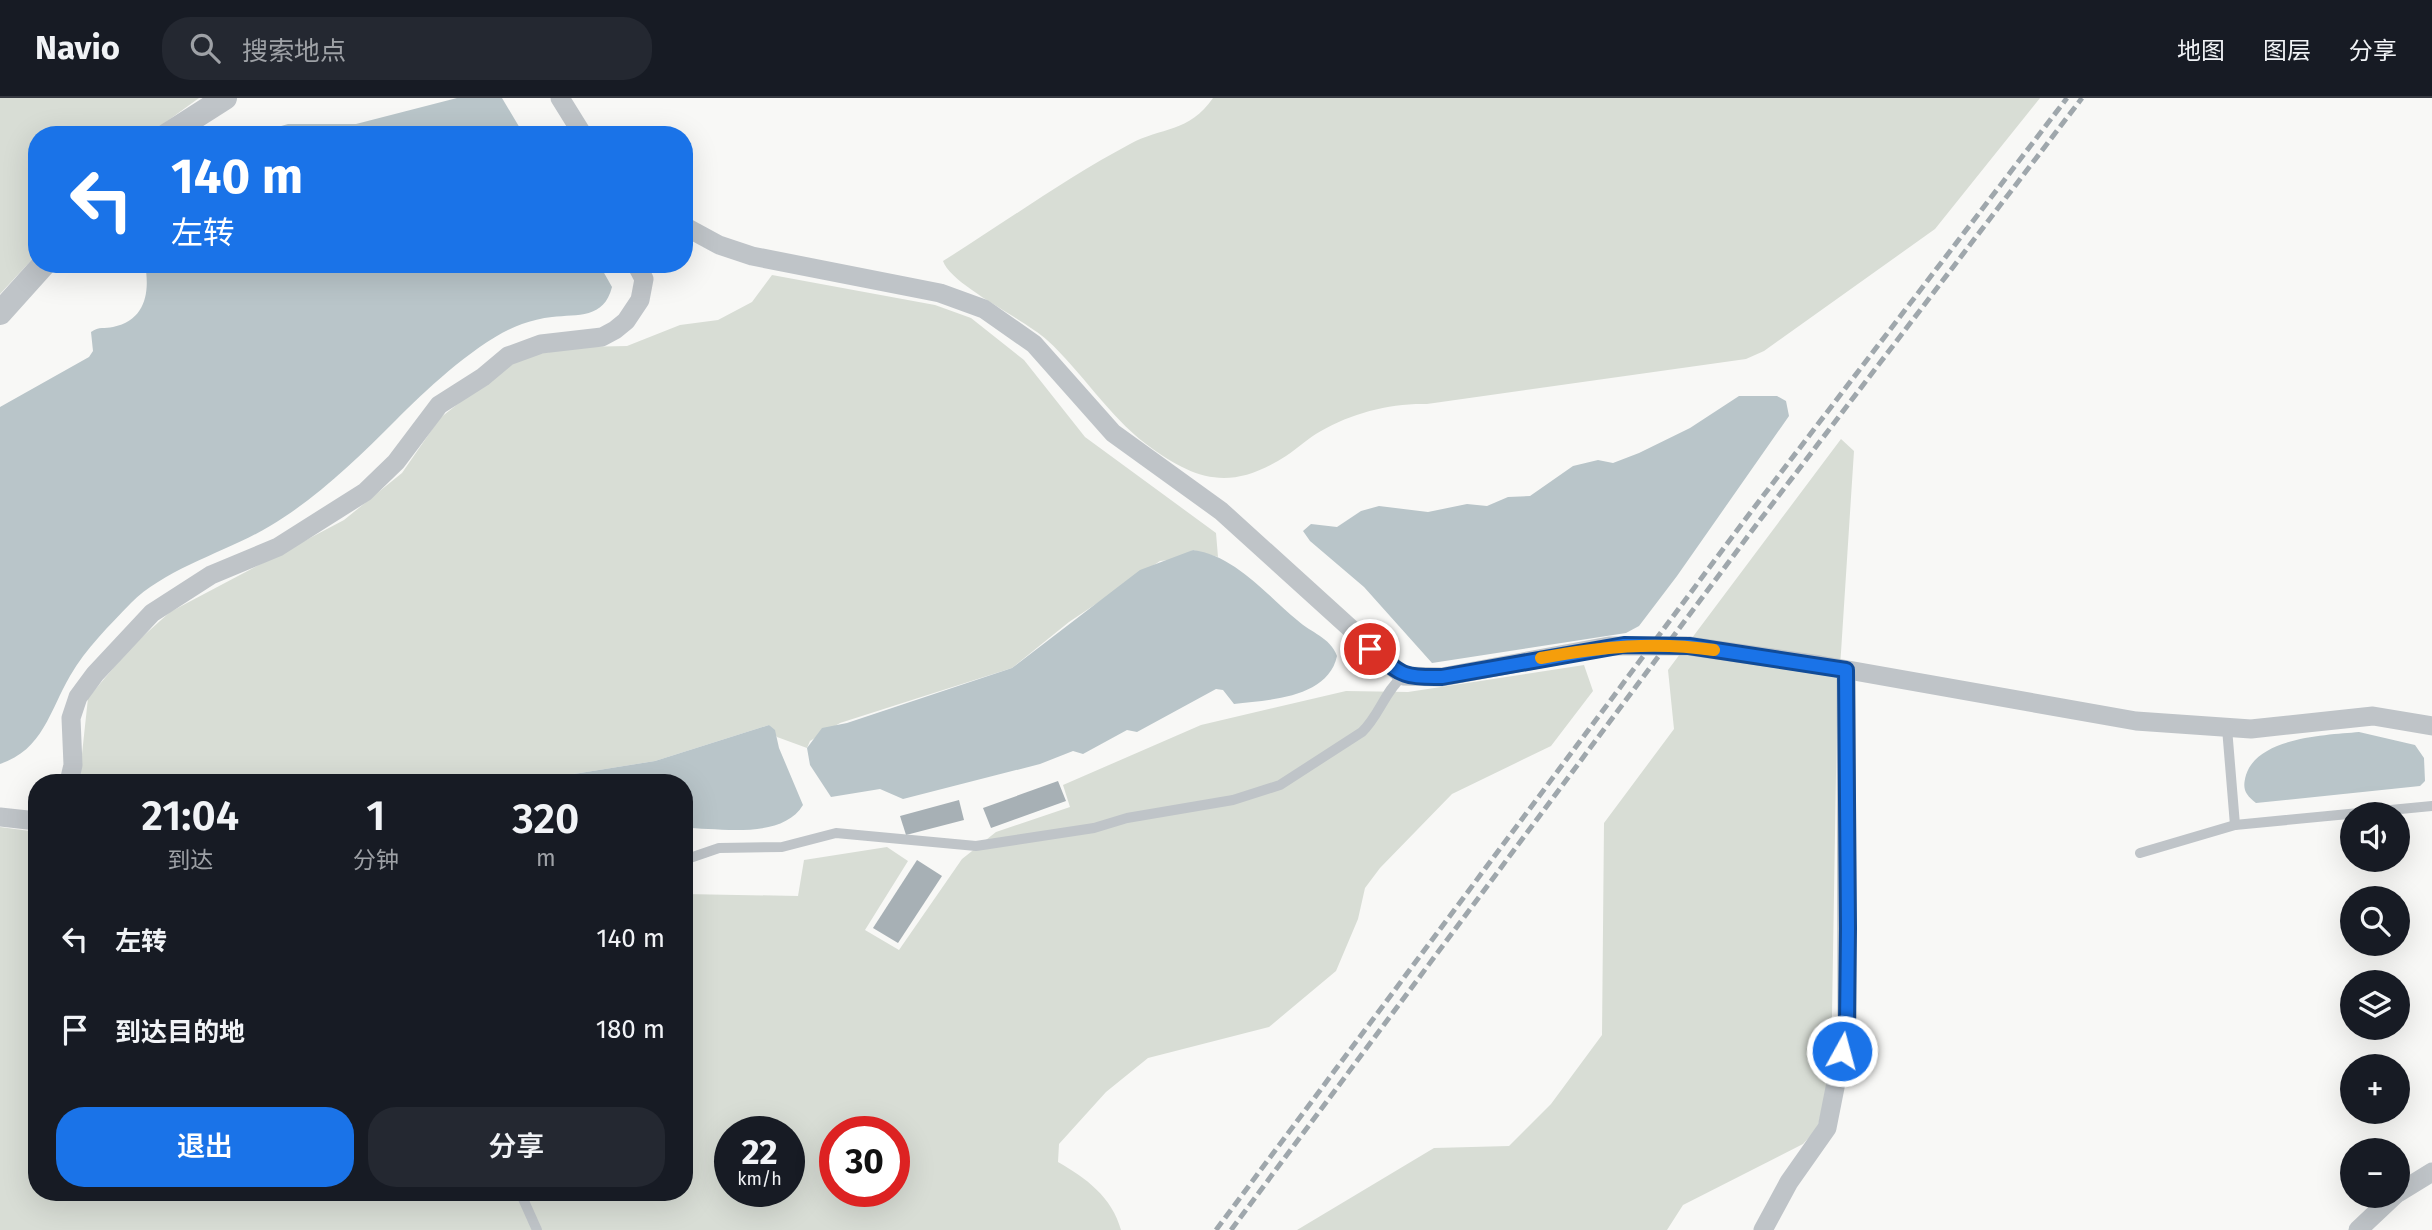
<!DOCTYPE html>
<html lang="zh">
<meta charset="utf-8">
<style>
body{margin:0;font-family:"Fira Sans","Noto Sans SC",sans-serif;background:#242831;color:#f1f3f6;height:100vh;display:flex;flex-direction:column;font-size:26px;white-space:nowrap}
*{box-sizing:border-box;margin:0}
p{font-size:23px;color:#9ea1a6}
.icon{flex:none;width:38px;height:38px;fill:none;stroke:currentColor;stroke-width:2;stroke-linecap:round;stroke-linejoin:round}
.map{position:relative;flex:1;overflow:hidden}
.details{position:absolute;left:28px;top:676px;width:665px;height:427px;display:flex;flex-direction:column;background:#171b24;border-radius:28px;box-shadow:0 7px 28px #0002}
.details>*{flex:none}
.hud{position:absolute;left:28px;top:28px;width:665px;height:147px;border-radius:28px;box-shadow:0 7px 28px #0002;background:#1a73e8;color:#fff;overflow:hidden}
.buttons{position:absolute;left:2340px;top:704px;display:grid;gap:14px}
.buttons a{display:grid;place-items:center;width:70px;height:70px;border-radius:50%;background:#171b24;box-shadow:0 7px 28px #0002;font-size:35px}
.speed{position:absolute;left:714px;top:1018px;display:flex;gap:14px;font-size:35px;font-weight:700;text-align:center}
.speed>*{display:grid;place-content:center;width:91px;height:91px;border-radius:50%;background:#171b24;box-shadow:0 7px 28px #0002;line-height:1}
.speed small{font-size:18px;font-weight:400}
.speed .limit{border:10px solid #d22;background:#fff;color:#111}
.pin{position:absolute;display:grid;place-items:center;width:60px;height:60px;color:#fff;margin:-30px;border:4px solid #fff;border-radius:50%;box-shadow:0 2px 7px #0007}
.me{position:absolute;width:77px;margin:-38px;rotate:7deg;stroke-linejoin:round;filter:drop-shadow(0 0 5px #0008)}
.turn{display:flex;align-items:center;gap:24px;height:147px;padding:0 28px;font-size:32px}
.turn .icon{width:91px;height:91px;stroke-width:2.5}
.turn b{display:block;font-size:49px;line-height:60px}
.eta{display:flex;justify-content:space-evenly;align-items:center;height:119px;text-align:center}
.eta b{font-size:42px;font-weight:600;line-height:49px}
.action{display:flex;gap:14px;margin-top:auto;padding:14px 28px}
.action a{flex:1;height:80px;border-radius:28px;background:#1a73e8;color:#fff;font-size:28px;font-weight:600;line-height:80px;text-align:center}
.action a+a{background:#242831;color:#f1f3f6}
ul{padding:0;list-style:none}
li{display:flex;align-items:center;gap:21px;height:91px;padding:0 28px}
li div{flex:1}
li b{display:block;font-size:26px}
li em{font-style:normal}
header{display:flex;align-items:center;gap:42px;box-sizing:border-box;height:98px;padding:0 35px;background:#171b24;border-bottom:2px solid #363941}
header strong{font-size:33px}
nav{display:flex;gap:38px;margin-inline-start:auto;font-size:24px}
.search{width:490px;height:63px;background:#242831;display:flex;align-items:center;gap:18px;box-sizing:border-box;padding:0 24px;border-radius:28px;color:#9ea1a6;font-size:26px}
.map>svg:first-child{display:block}
</style>
<header>
<strong>Navio</strong>
<div class="search"><svg class="icon" aria-label="search" viewBox="0 0 24 24"><circle cx="10" cy="10" r="6"/><path d="M15 15l6 6"/></svg>搜索地点</div>
<nav><a>地图</a><a>图层</a><a>分享</a></nav>
</header>
<div class="map">
<svg width="2432" height="1132" viewBox="0 0 2432 1132">
<rect width="100%" height="100%" fill="#f8f8f6"/>
<g fill="#d8ddd5" fill-rule="evenodd">
<polygon points="0,0 199,0 148,37 37,37 37,156 0,196"/>
<path d="M 1213,0 L 2040,0 L 1935,131 L 1764,253 L 1746,261 L 1427,306 C 1391,305 1352,315 1321,333 C 1308,340 1298,350 1286,358 C 1231,393 1197,384 1146,346 C 1108,317 1082,274 1047,242 C 1023,220 952,188 943,163 C 1004,125 1066,80 1130,46 C 1161,29 1189,35 1213,0 Z"/>
<polygon points="772,177 935,207 971,220 1024,262 1085,339 1216,435 1218,459 1193,452 1177,461 1160,463 1069,524 1012,570 840,625 810,643 807,650 777,639 769,627 655,663 524,684 79,684 88,600 131,549 170,514 344,422 402,375 440,320 506,268 531,257 579,249 627,248 680,227 718,222 752,204"/>
<polygon points="1841,341 1854,353 1837,616 1831,977 1817,1031 1803,1046 1683,1107 1667,1132 1297,1132 1434,1050 1509,1048 1551,1006 1602,937 1604,725 1674,631 1668,572"/>
<path d="M 1584,567 L 1593,593 L 1551,648 L 1452,696 L 1380,770 L 1365,790 L 1358,821 L 1336,873 L 1269,929 L 1148,960 L 1106,994 L 1059,1046 L 1058,1064 C 1086,1080 1112,1099 1121,1132 L 0,1132 L 0,729 L 37,734 L 37,1094 L 684,1094 L 684,796 L 798,798 L 804,762 L 887,749 L 908,763 L 865,832 L 899,852 L 962,761 L 996,734 L 1070,709 L 1063,687 L 1201,627 L 1346,593 L 1408,594 ZM 730,1034 L 789,1034 L 789,1094 L 730,1094 ZM 835,1034 L 894,1034 L 894,1094 L 835,1094 Z"/>
</g>
<g fill="#b9c5c9">
<polygon points="457,0 502,0 524,37 251,37 288,26 356,26"/>
<path d="M 145,166 L 599,166 L 612,189 C 604,221 578,216 552,219 C 542,220 531,223 522,226 C 480,241 427,291 396,322 C 357,361 317,400 270,428 C 229,453 166,470 131,505 C 109,528 86,550 70,578 C 50,612 43,652 0,666 L 0,309 L 89,259 L 93,253 L 91,234 C 99,228 105,231 113,229 C 146,222 150,194 145,166 Z"/>
<polygon points="1739,298 1777,298 1786,303 1789,318 1677,478 1639,528 1626,535 1432,565 1364,489 1310,443 1303,433 1311,426 1337,429 1361,413 1379,408 1428,414 1467,406 1487,408 1508,399 1530,398 1573,368 1598,362 1613,365 1639,355 1690,330"/>
<path d="M 1193,452 C 1234,457 1267,497 1297,522 C 1311,535 1330,539 1337,558 C 1328,600 1269,602 1234,606 L 1223,592 L 1216,591 L 1137,634 L 1127,632 L 1083,656 L 1073,653 L 1040,666 L 903,701 L 880,691 L 831,699 L 810,667 L 807,650 L 822,630 L 847,625 L 1012,570 L 1140,472 Z"/>
<path d="M 769,627 L 775,632 L 779,650 L 803,707 C 782,742 719,730 684,730 L 684,684 L 524,684 L 655,663 Z"/>
<path d="M 2359,634 L 2415,647 L 2424,660 L 2425,683 L 2420,688 L 2256,705 C 2245,696 2242,691 2246,677 C 2258,639 2326,637 2359,634 Z"/>
</g>
<g fill="#a7b0b5">
<polygon points="1058,683 1066,703 991,730 983,710"/>
<polygon points="959,702 964,722 906,737 900,718"/>
<polygon points="917,762 942,778 898,845 873,830"/>
</g>
<g fill="none" stroke-linecap="round" stroke-linejoin="round">
<g stroke="#bfc4c8" stroke-width="10">
<polyline points="2227,630 2235,727"/>
<polyline points="2140,755 2235,727 2432,708"/>
<path d="M 684,762 L 719,750 L 782,749 L 836,735 L 976,748 L 1094,730 L 1127,720 L 1233,702 L 1280,687 L 1362,634 C 1379,618 1385,593 1403,578"/>
<polyline points="520,1094 537,1132"/>
</g>
<g stroke="#bfc4c8" stroke-width="19">
<polyline points="560,0 583,37"/>
<polyline points="684,128 719,147 752,158 940,195 984,211 1034,246 1113,335 1221,413 1403,578 1442,579 1609,548 1689,548 1820,567 2136,623 2251,631 2373,618 2432,628"/>
<polyline points="69,684 73,667 71,620 78,599 95,576 152,515 211,477 278,449 365,394 396,364 439,307 483,279 508,258 541,246 602,239 615,232 626,223 640,202 644,181 636,166"/>
<polyline points="0,719 37,723"/>
<polyline points="2398,1095 2432,1074"/>
<polyline points="1763,1132 1789,1084 1827,1030 1847,929 1846,572"/>
<polyline points="2358,1132 2395,1097"/>
</g>
<g stroke="#bfc4c8" stroke-width="24">
<polyline points="167,37 225,0"/>
<polyline points="0,215 44,166"/>
</g>
<g stroke="#9fa7ac" stroke-width="5" stroke-dasharray="10 5" stroke-linecap="butt">
<polyline points="1216,1132 1747,419 2067,0"/>
<polyline points="1231,1132 1757,426 2082,0"/>
</g>
</g>
<g fill="none" stroke-linecap="round" stroke-linejoin="round">
<g stroke="#114b97" stroke-width="18">
<path id="route" d="M 1370,551 C 1401,576 1401,580 1442,579 L 1624,547 L 1689,548 L 1846,572 L 1848,830 L 1847,929 L 1842,953"/>
</g>
<use href="#route" stroke="#1a73e8" stroke-width="12"/>
<path stroke="#f59e0b" stroke-width="12" d="M 1541,560 C 1601,549 1653,543 1714,552"/>
</g>
</svg>
<div class="buttons">
<a><svg class="icon" aria-label="sound" viewBox="0 0 24 24"><path d="M4 9h4l5-4v14l-5-4H4zM17 9q2 3 0 6"/></svg></a>
<a><svg class="icon" aria-label="search" viewBox="0 0 24 24"><circle cx="10" cy="10" r="6"/><path d="M15 15l6 6"/></svg></a>
<a><svg class="icon" aria-label="layers" viewBox="0 0 24 24"><path d="M12 4l9 5-9 5-9-5zM3 14l9 5 9-5"/></svg></a>
<a>+</a>
<a>−</a>
</div>
<div class="speed"><div>22<small>km/h</small></div><div class="limit">30</div></div>
<div class="pin" style="left:1370px;top:551px;background:#d93025"><svg class="icon" aria-label="arrive" viewBox="0 0 24 24"><path d="M6 21V4h12l-3 4 3 4H6"/></svg></div>
<svg class="me" style="left:1842px;top:953px" viewBox="-20 -20 40 40"><circle r="17" fill="#1a73e8" stroke="#fff" stroke-width="3"/><path d="M0-11L8 9 0 5-8 9z" fill="#fff"/></svg>
<div class="hud">
<div class="turn"><svg class="icon" aria-label="left" viewBox="0 0 24 24"><path d="M17 20v-9H6M10 6l-5 5 5 5"/></svg><div><b>140 m</b>左转</div></div>
</div>
<section class="details">
<div class="eta">
<div><b>21:04</b><p>到达</p></div>
<div><b>1</b><p>分钟</p></div>
<div><b>320</b><p>m</p></div>
</div>
<ul>
<li><svg class="icon" aria-label="left" viewBox="0 0 24 24"><path d="M17 20v-9H6M10 6l-5 5 5 5"/></svg><div><b>左转</b></div><em>140 m</em></li>
<li><svg class="icon" aria-label="arrive" viewBox="0 0 24 24"><path d="M6 21V4h12l-3 4 3 4H6"/></svg><div><b>到达目的地</b></div><em>180 m</em></li>
</ul>
<div class="action"><a>退出</a><a>分享</a></div>
</section>
</div>
